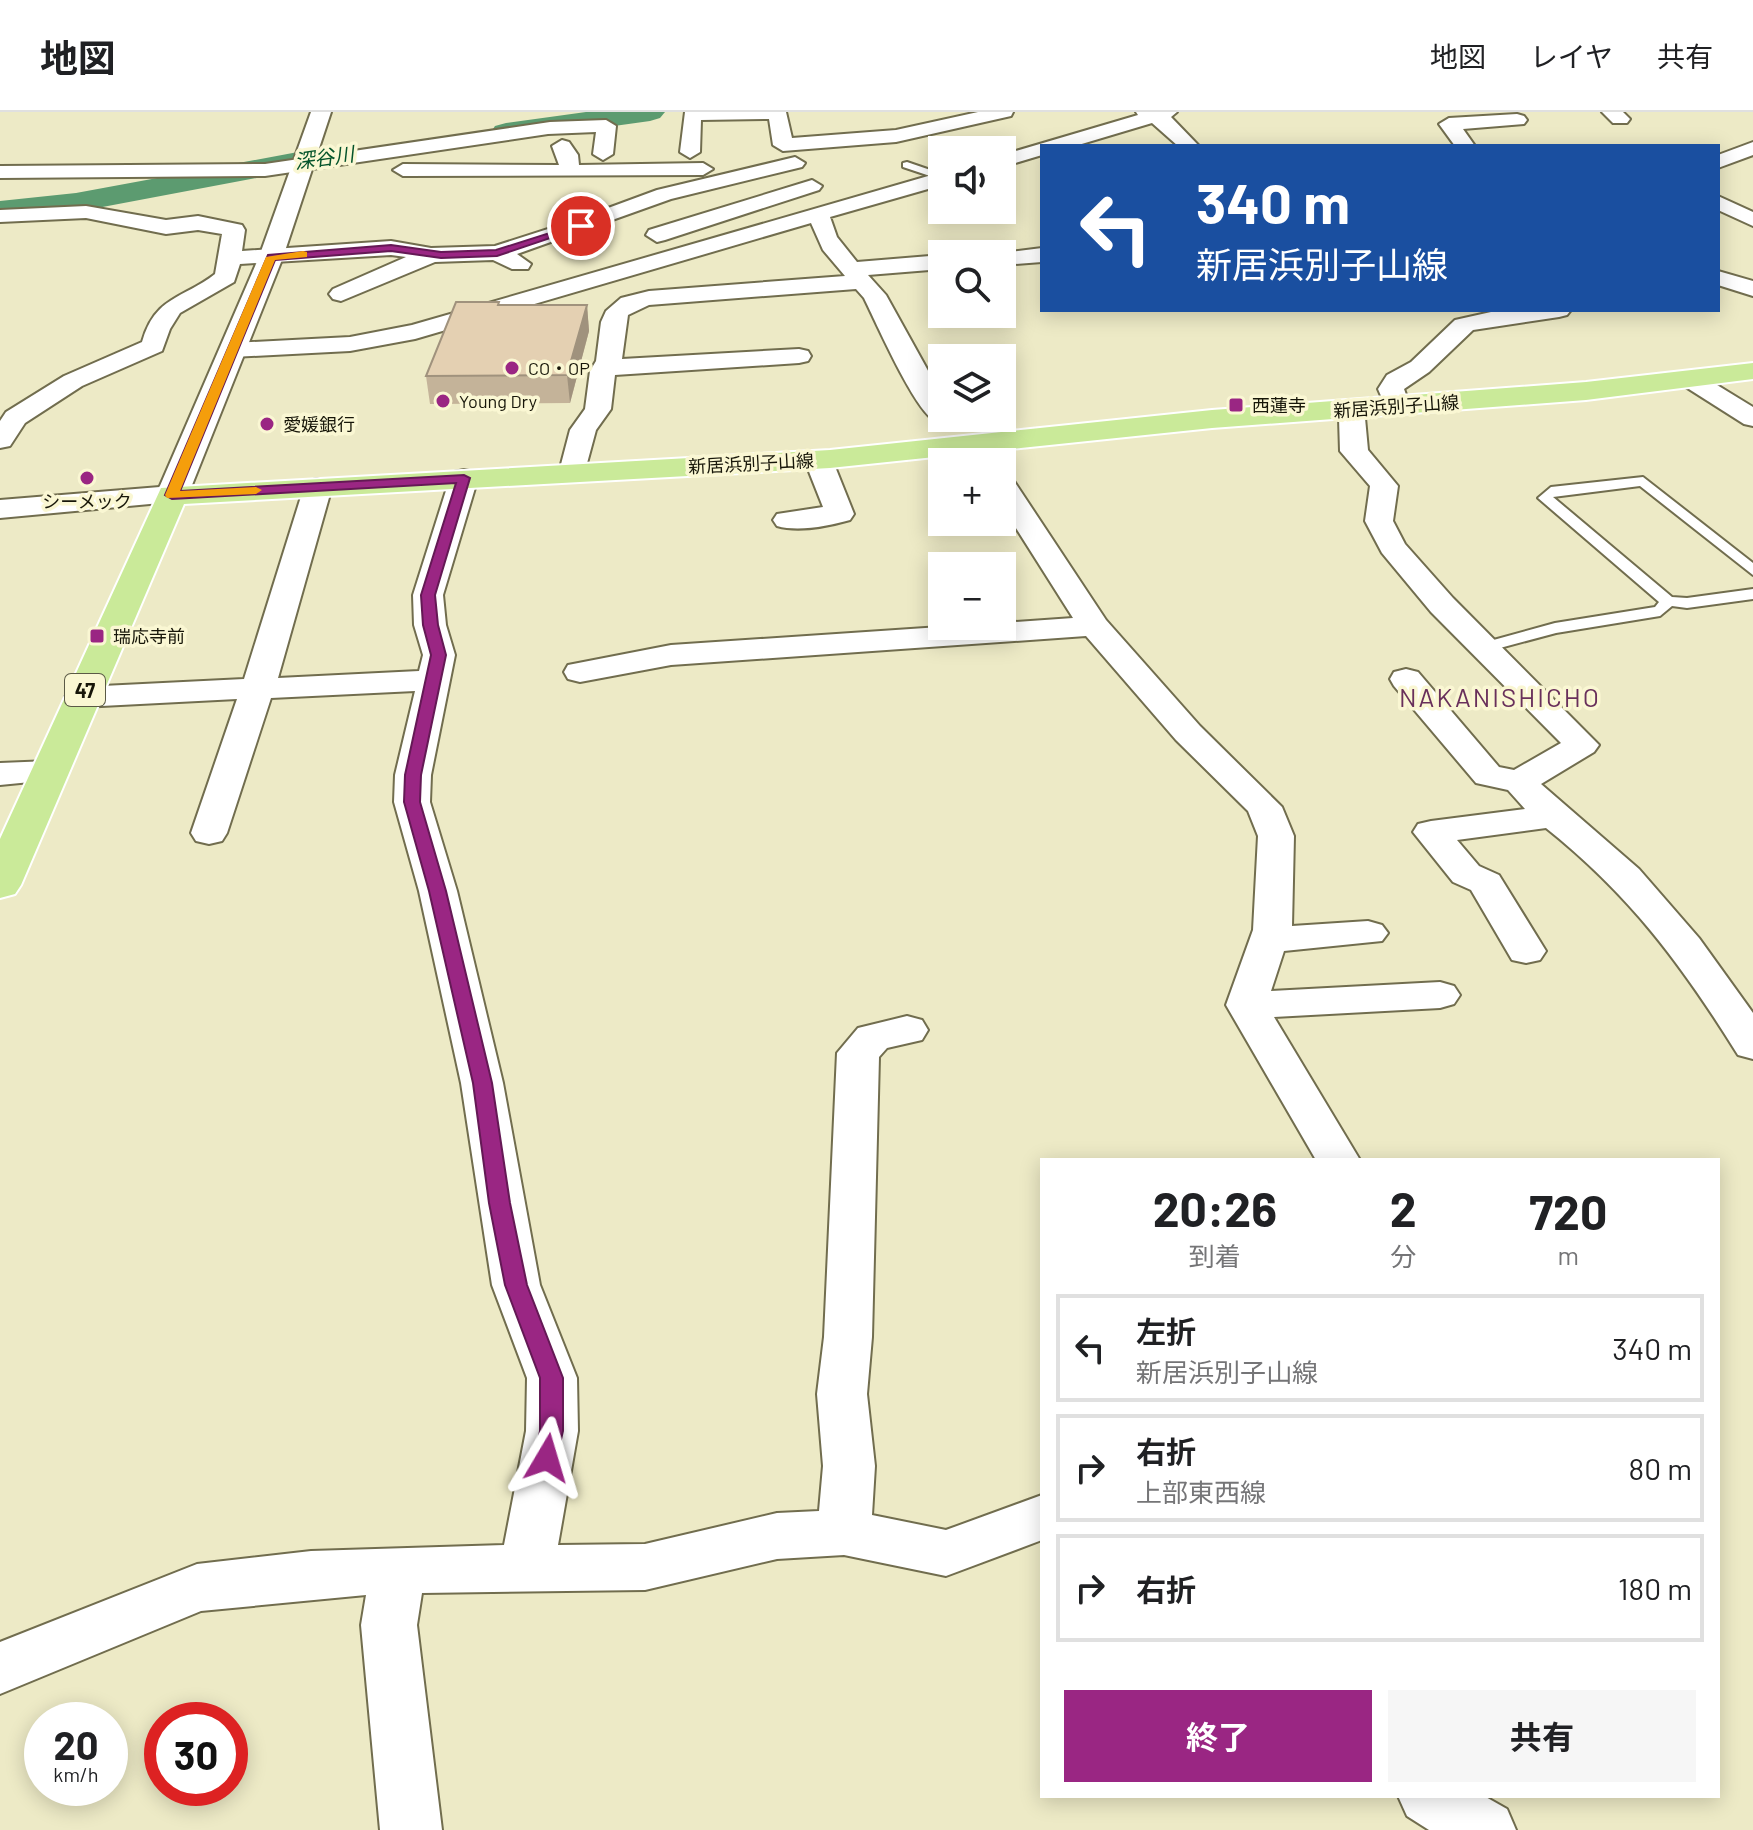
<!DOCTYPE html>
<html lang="ja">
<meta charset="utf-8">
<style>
body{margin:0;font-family:Barlow,"Noto Sans JP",sans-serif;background:#f6f6f6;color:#202124;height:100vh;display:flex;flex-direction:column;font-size:30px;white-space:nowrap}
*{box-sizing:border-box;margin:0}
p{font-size:26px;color:#757577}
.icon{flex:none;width:44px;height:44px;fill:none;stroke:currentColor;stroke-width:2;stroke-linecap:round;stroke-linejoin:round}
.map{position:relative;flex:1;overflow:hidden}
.details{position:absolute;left:1040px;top:1046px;width:680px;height:640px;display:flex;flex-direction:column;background:#fff;border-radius:0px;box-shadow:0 4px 20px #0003}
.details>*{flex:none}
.top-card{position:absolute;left:1040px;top:32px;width:680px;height:168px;border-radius:0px;box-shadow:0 4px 20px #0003;background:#1a4fa0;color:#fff;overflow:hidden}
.controls{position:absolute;left:928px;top:24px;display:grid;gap:16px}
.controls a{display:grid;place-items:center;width:88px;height:88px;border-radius:0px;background:#fff;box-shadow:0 4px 20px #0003;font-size:40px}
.speed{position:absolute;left:24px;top:1590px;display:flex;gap:16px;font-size:40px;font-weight:700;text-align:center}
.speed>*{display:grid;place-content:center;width:104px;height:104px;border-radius:50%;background:#fff;box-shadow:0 4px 20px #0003;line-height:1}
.speed small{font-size:20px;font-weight:400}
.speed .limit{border:12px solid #d22;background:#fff;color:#111}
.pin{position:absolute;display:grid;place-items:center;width:68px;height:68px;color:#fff;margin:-34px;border:4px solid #fff;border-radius:50%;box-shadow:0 2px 8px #0007}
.me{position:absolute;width:88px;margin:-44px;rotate:7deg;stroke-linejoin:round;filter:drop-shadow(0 0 6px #0008)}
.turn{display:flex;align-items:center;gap:28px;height:168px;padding:0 24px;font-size:36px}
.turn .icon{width:104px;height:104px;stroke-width:2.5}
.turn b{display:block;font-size:56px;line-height:68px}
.eta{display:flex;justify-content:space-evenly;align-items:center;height:136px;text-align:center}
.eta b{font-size:48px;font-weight:700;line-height:56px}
.cta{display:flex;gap:16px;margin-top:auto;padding:16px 24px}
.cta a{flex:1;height:92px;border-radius:0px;background:#9a2683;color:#fff;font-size:32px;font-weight:700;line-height:92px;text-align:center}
.cta a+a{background:#f6f6f6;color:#202124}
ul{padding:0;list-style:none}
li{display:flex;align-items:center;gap:24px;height:108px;margin:0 16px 12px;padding:0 8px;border:4px solid #e0e0e0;border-radius:0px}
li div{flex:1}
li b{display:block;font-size:30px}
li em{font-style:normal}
header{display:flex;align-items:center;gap:48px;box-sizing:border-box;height:112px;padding:0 40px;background:#fff;border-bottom:2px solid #e0e0e0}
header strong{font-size:38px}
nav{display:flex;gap:44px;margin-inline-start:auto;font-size:28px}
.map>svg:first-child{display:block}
</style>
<header>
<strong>地図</strong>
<nav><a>地図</a><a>レイヤ</a><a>共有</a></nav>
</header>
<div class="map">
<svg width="1753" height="1718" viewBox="0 0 1753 1718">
<rect width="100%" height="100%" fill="#edeac6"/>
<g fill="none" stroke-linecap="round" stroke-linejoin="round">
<g fill="#5c9b70" fill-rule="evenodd">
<polygon points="586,0 665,0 660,6 650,9 506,29 495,26 491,20 495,14 506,11"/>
<polygon points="298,40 309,42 314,49 309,56 76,100 0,109 0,89 76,81"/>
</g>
<g stroke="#716d4e" stroke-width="4">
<g id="lane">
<polygon points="907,50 942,62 942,68 903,55 903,51"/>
<polygon points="1643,365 1753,451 1753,463 1640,374 1553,385 1672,485 1687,486 1753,477 1753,487 1687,496 1672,494 1660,504 1556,521 1485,540 1479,538 1479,532 1555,511 1655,495 1659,490 1538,386 1551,375"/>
</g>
</g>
<g stroke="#716d4e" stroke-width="4">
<g id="street">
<polygon points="685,0 786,0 792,26 896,18 978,0 1013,0 1011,4 896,30 783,39 773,33 769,7 701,8 700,40 690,46 680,40"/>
<polygon points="1136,0 1177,0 1171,5 1199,34 1178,34 1152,11 1075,34 1042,34 1042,43 1002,55 1002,43 1138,3"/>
<polygon points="1602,0 1623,0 1630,7 1627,11 1613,11"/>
<polygon points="1517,2 1524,4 1527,8 1524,12 1463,17 1475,34 1455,34 1439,12 1449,6"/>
<polygon points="606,8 616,14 613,42 603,48 593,42 596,20 548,22 265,64 0,66 0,54 265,52 550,10"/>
<polygon points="562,28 569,30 578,43 579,53 703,51 713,57 703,63 403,64 393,58 403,52 559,53 552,34"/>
<polygon points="1753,30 1753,43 1718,56 1718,43"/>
<path d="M 795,45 L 805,51 L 802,55 L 671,87 L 517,142 L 531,152 L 528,157 L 512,157 L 493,148 L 435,150 L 341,189 L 333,187 L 329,182 L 333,177 L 406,145 L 391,143 L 240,152 L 234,170 L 180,201 L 170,217 L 162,239 L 82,274 L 25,311 L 10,334 L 0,336 L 0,309 L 6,300 L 64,264 L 142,230 C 155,184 183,187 215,162 L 222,122 L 198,118 L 166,122 L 86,106 L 0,110 L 0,98 L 86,94 L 166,108 L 198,104 L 242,113 L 245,118 L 242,139 L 391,129 L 431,136 L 495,134 L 573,109 L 657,78 Z"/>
<path d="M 942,60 L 942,73 L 830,105 L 837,125 L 857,150 L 942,143 L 942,157 L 868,163 L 886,183 L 942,284 L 942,306 L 952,306 C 947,309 941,312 934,308 C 914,297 876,210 864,186 L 856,177 L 649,193 L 628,203 L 622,247 L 799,237 L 808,239 L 811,244 L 808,249 L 799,251 L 615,263 L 611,297 L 596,318 L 583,366 L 573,368 L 563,366 L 559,360 L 570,318 L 585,297 L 590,259 L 596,249 L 601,210 L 606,199 L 621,186 L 649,179 L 845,164 L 823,138 L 811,111 L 415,227 L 350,239 L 232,245 L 223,243 L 220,238 L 223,233 L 232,231 L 350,225 L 412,213 Z"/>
<polygon points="812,68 822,74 819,78 665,128 657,130 646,123 649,118"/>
<polygon points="1718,84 1753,100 1753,114 1718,98"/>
<polygon points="1042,136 1042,150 1002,153 1002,142 993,142"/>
<polygon points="1718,159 1753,169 1753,184 1718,173"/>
<polygon points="1500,198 1571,198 1567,203 1559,205 1473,218 1429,260 1404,277 1410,294 1406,300 1388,300 1378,277 1387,263 1411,250 1455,208"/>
<polygon points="1690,259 1699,262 1753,295 1753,314 1744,312 1681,272 1677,267 1681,262"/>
<path d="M 1347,290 L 1356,292 L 1365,306 L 1368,338 L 1398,374 L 1393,409 L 1405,432 L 1453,486 L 1599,633 L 1594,640 L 1541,672 L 1639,757 L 1699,826 L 1753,901 L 1753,947 L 1738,943 C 1682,853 1630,783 1546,716 L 1457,728 L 1479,754 L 1499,763 L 1546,839 L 1540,848 L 1526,851 L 1512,848 L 1471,778 L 1453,770 L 1413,720 L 1418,712 L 1431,709 L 1525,697 L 1508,678 L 1476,671 L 1394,574 L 1390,567 L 1394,560 L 1406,557 L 1418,560 L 1499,655 L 1514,658 L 1561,631 L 1431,500 L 1382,441 L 1365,409 L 1370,374 L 1340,339 L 1339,306 L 1334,298 L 1338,292 Z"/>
<path d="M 818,339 L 828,341 L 832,347 L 854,402 L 850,408 C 829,414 798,420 777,414 L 773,408 L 777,402 L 823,395 L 804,347 L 808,341 Z"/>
<polygon points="464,358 474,360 478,366 443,483 446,513 455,543 431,663 430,690 457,779 503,971 540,1173 577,1266 578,1319 558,1433 645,1432 777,1401 819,1399 823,1354 817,1282 824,1225 837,941 858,916 907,904 922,908 928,918 922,928 887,936 879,945 872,1225 867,1282 875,1354 872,1403 946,1418 1042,1383 1042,1428 946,1464 844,1443 777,1447 645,1478 422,1481 417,1513 442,1718 380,1718 361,1513 366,1483 201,1499 0,1582 0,1530 197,1452 311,1439 504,1433 526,1319 527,1266 492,1173 461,971 419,779 394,690 395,663 415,579 271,586 227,721 222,729 209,732 196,729 191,721 237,587 82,595 70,592 65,585 70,578 82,575 244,567 304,375 308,369 318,367 328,369 332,375 278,566 419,559 423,543 414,513 413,483 450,366 454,360"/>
<polygon points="1002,364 1012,366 1106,508 1200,614 1282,695 1294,724 1292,814 1368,809 1382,813 1388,821 1382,829 1284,839 1271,879 1440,870 1454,874 1460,883 1454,892 1440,896 1274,905 1360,1048 1316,1048 1226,893 1253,818 1258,724 1248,699 1176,628 1086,524 671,553 580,570 568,567 564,560 568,553 671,533 955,514 1002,514 1002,511 1073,506 1002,394"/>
<polygon points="172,374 182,377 186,383 182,389 0,406 0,388"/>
<polygon points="49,649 61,653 67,660 61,667 0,673 0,651"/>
<polygon points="1398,1684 1484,1684 1507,1697 1516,1718 1429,1718 1407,1704"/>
</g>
</g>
<g stroke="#716d4e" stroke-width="4">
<polygon id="secondary" points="311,0 331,0 283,145 188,383 183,390 172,392 161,390 156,383 259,145"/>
</g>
<g stroke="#fff" stroke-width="4">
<polygon id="primary" points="1753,251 1753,267 1586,288 1212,316 830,356 184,392 21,773 15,782 0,786 0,727 161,376 830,338 1212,298 1586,270"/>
</g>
<use href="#lane" fill="#fff" fill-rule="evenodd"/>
<use href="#street" fill="#fff" fill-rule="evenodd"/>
<use href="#secondary" fill="#fff" fill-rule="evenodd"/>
<use href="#primary" fill="#caea99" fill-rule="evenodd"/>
</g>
<polygon fill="#c4b399" points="499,193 587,193 589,219 570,291 430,292 426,264"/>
<polygon fill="#a0927d" points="587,193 589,219 570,291 567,263"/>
<polygon fill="#e4d0b2" stroke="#a0927d" stroke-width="2" points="456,190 499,190 498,193 587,193 567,263 426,264"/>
<polygon fill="#9a2683" stroke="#641955" stroke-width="2" points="578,112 586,114 497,144 441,146 391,139 275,148 180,379 464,363 470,366 435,483 438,513 446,543 421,663 420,690 446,779 492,971 510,1091 527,1173 563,1266 563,1319 555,1353 547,1356 538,1353 535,1346 540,1319 540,1266 505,1173 489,1091 473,971 429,779 404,690 405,663 431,543 423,513 421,483 456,371 172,387 165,383 268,143 391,133 441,140 496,138"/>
<polygon fill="#f59e0b" points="303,139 307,140 307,145 275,148 180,379 256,375 262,378 256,382 167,386 165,383 266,145"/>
<g fill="#9a2683" stroke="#faf7d3" stroke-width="3">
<circle cx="512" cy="256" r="8"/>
<circle cx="443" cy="289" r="8"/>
<rect x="1228" y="285" width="16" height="16" rx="4"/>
<circle cx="267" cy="312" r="8"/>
<circle cx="87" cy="366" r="8"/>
<rect x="89" y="516" width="16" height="16" rx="4"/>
</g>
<g text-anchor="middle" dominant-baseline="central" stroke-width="7" stroke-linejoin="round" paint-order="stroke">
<g font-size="18" fill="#171609" stroke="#faf7d3" text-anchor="start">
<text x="528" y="256">CO・OP</text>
<text x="459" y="289">Young Dry</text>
<text x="1252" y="293">西蓮寺</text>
<text x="283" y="312">愛媛銀行</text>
<text x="87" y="389" text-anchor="middle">シーメック</text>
<text x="113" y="524">瑞応寺前</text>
</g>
<g font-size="18" fill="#171609" stroke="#faf7d3">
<text transform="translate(1396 294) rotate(-4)">新居浜別子山線</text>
<text transform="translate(751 351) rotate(-3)">新居浜別子山線</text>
</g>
<g font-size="20" font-style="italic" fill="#05542b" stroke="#faf7d3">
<text transform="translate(324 45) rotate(-8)">深谷川</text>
</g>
<rect fill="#faf7d3" stroke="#5b5a46" stroke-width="2" x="65" y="562" width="40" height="32" rx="6"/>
<g font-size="20" font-weight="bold" fill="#171609">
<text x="85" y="578">47</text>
</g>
<g font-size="26" letter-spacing="2" fill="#69305b" stroke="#faf7d3">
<text x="1500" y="584">NAKANISHICHO</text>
</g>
</g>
</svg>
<div class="controls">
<a><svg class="icon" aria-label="sound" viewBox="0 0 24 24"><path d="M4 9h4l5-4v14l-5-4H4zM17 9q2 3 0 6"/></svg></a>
<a><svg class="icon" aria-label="search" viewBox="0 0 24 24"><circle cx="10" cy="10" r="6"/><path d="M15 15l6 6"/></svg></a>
<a><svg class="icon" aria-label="layers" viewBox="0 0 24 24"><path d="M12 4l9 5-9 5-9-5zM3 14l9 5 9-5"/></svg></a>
<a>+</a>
<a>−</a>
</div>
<div class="speed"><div>20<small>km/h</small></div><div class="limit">30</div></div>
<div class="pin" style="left:581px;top:114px;background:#d93025"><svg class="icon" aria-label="arrive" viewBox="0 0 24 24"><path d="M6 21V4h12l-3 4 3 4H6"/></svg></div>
<svg class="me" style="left:547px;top:1346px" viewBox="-20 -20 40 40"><path d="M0-17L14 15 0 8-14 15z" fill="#9a2683" stroke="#fff" stroke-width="4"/></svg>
<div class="top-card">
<div class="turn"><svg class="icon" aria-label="left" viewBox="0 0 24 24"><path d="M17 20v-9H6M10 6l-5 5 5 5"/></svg><div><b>340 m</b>新居浜別子山線</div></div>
</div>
<section class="details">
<div class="eta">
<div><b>20:26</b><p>到着</p></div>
<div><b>2</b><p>分</p></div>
<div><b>720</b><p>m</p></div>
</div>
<ul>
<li><svg class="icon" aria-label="left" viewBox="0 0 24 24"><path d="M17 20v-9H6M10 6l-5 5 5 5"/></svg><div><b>左折</b><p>新居浜別子山線</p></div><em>340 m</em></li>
<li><svg class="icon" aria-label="right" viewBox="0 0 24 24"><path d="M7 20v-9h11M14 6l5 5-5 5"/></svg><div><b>右折</b><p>上部東西線</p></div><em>80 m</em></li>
<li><svg class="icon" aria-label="right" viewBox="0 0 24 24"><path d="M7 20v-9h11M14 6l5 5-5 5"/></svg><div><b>右折</b></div><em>180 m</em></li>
</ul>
<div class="cta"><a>終了</a><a>共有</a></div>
</section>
</div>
